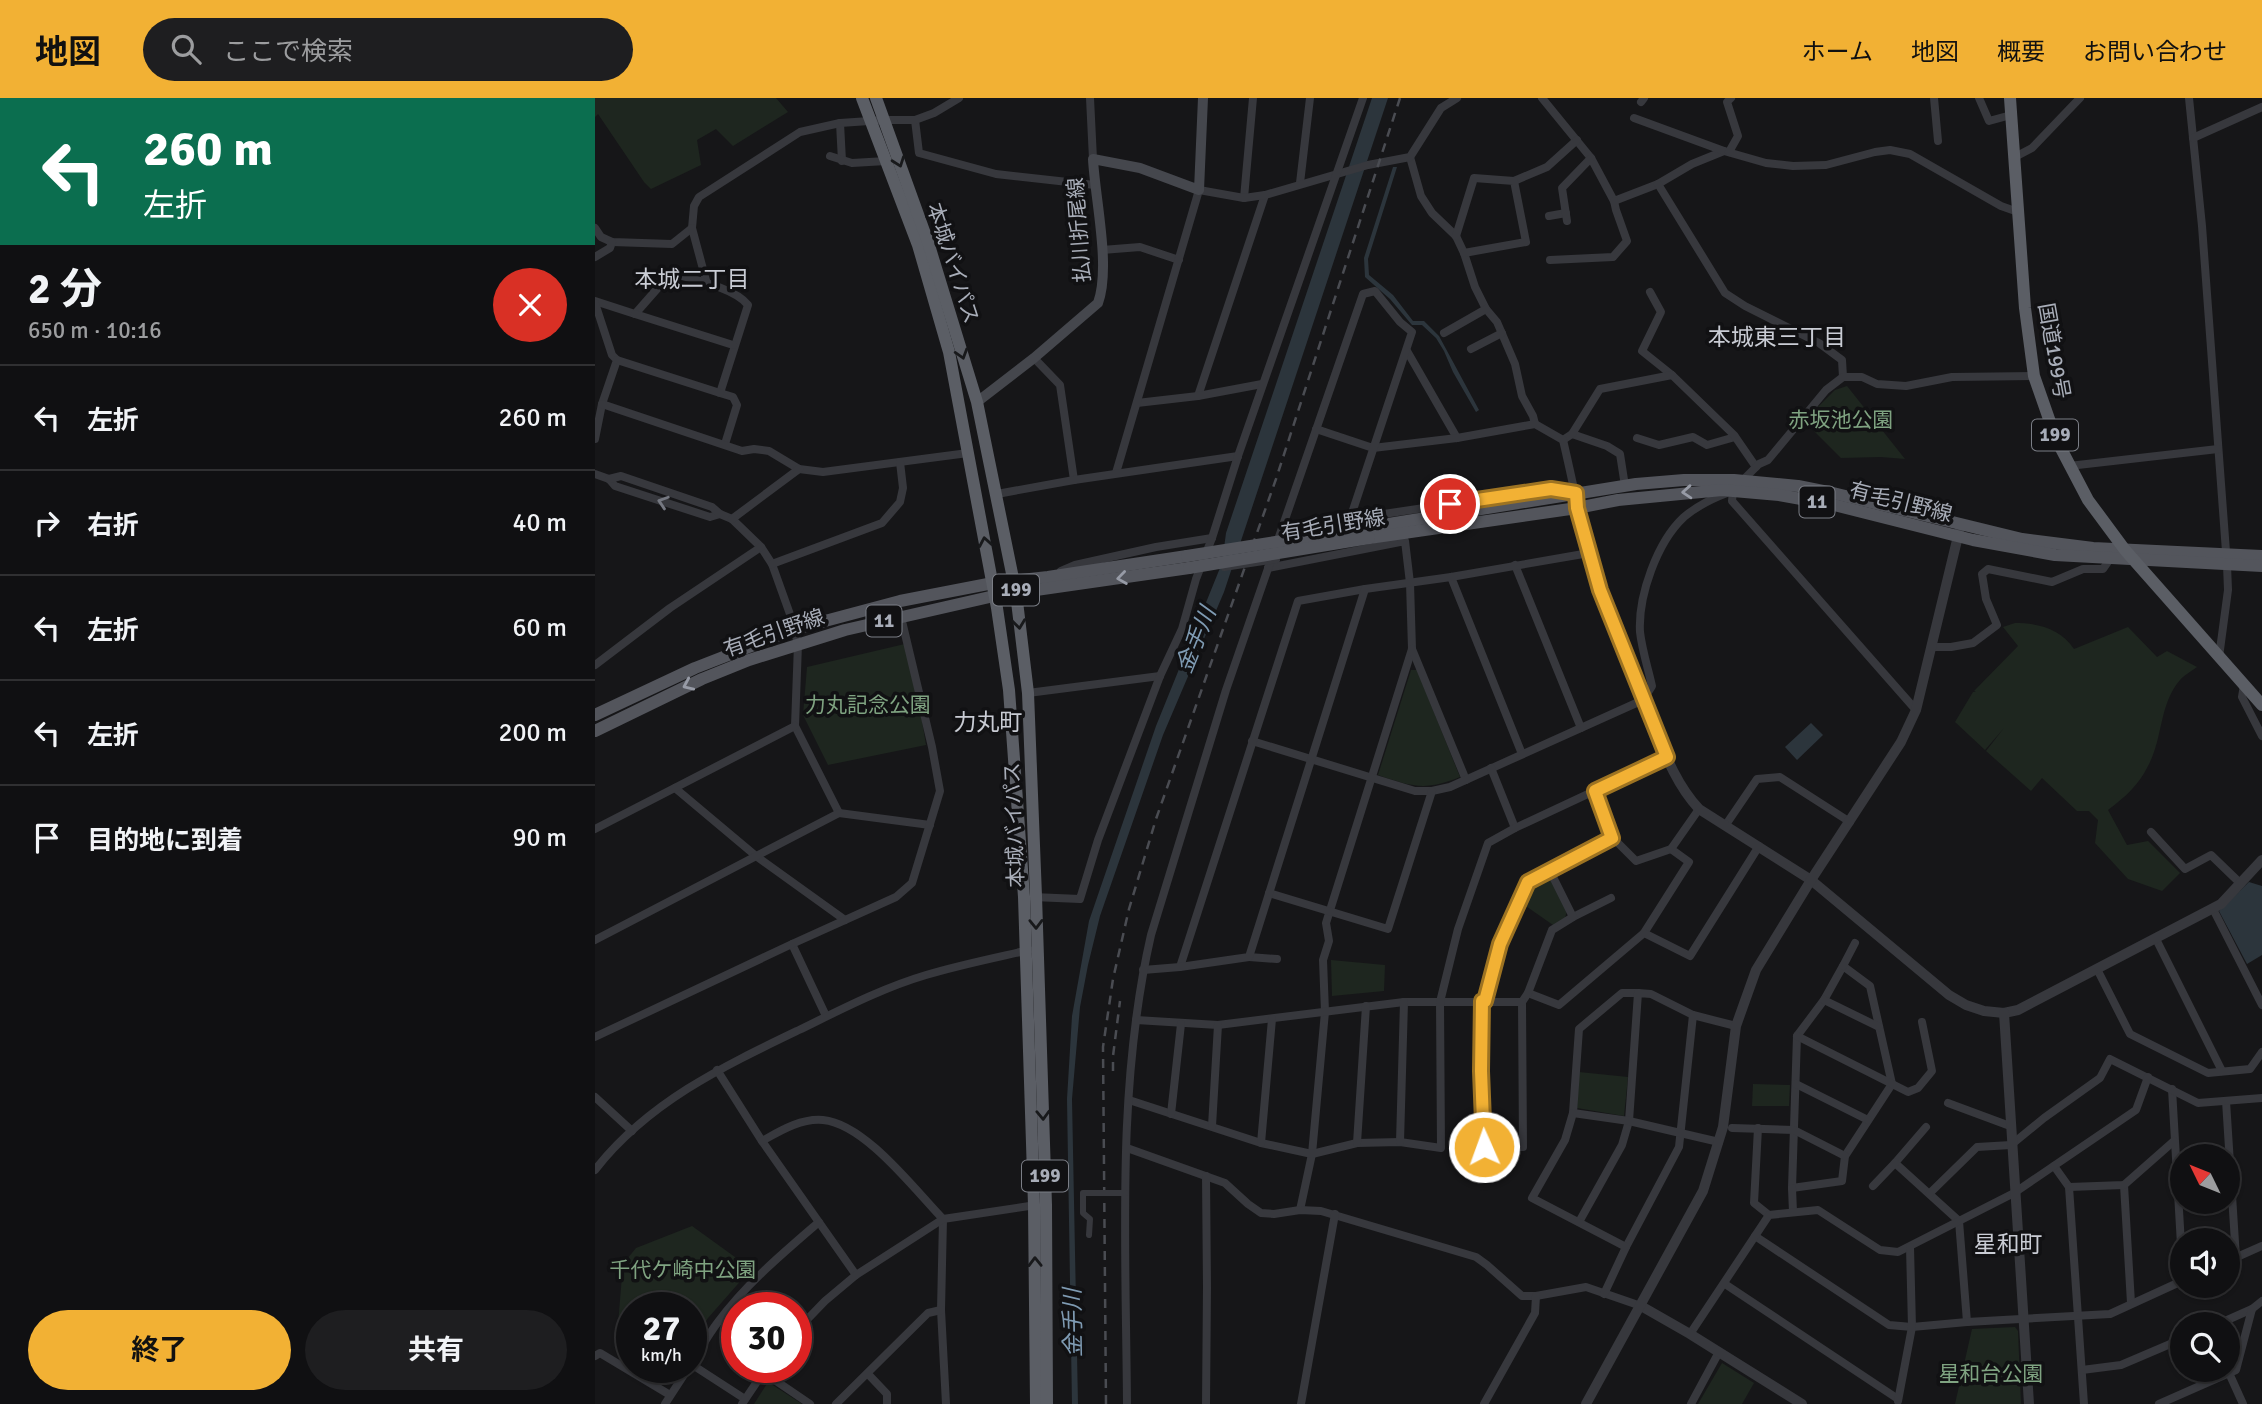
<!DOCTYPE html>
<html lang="ja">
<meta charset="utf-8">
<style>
body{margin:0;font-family:Signika,"Noto Sans JP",sans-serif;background:#1e1e20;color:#f1f3f6;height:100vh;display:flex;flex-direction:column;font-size:26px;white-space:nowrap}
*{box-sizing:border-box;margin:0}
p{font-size:23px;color:#9c9d9f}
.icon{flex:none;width:38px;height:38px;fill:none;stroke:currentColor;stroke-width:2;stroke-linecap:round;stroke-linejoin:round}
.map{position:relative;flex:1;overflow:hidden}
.side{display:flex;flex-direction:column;background:#101012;width:595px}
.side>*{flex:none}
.guide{background:#0b6e4f;color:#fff;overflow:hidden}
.needle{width:46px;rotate:313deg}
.buttons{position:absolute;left:1575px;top:1046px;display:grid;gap:14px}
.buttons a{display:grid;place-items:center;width:70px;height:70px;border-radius:50%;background:#101012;box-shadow:0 2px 5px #0004,0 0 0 2px #303032;font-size:35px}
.speed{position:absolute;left:21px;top:1194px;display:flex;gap:14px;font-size:35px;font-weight:700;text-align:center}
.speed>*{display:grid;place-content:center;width:91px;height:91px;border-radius:50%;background:#101012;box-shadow:0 2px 5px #0004,0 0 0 2px #303032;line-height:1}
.speed small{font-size:18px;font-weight:400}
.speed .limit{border:10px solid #d22;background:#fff;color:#111}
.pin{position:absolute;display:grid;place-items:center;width:60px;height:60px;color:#fff;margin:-30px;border:4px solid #fff;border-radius:50%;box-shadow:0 2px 7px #0007}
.me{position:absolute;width:77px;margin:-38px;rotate:358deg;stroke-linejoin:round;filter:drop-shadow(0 0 5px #0008)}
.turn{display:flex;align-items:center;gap:24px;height:147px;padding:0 28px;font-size:32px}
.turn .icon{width:91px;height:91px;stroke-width:2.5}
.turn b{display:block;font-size:49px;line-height:60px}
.round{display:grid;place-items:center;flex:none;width:74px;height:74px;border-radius:37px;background:#1e1e20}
.summary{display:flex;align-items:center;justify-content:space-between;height:119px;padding:0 28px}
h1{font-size:42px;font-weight:700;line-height:52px}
.action{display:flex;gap:14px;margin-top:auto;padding:14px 28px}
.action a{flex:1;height:80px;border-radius:42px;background:#f2b134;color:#111;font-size:28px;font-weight:700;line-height:80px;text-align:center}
.action a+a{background:#1e1e20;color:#f1f3f6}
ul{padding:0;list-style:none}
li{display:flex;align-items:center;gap:21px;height:105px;padding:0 28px;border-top:2px solid #303032}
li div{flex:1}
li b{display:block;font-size:26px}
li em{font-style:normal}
header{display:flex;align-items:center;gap:42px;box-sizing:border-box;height:98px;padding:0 35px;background:#f2b134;color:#111}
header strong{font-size:33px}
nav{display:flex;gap:38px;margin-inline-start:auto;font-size:24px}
.search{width:490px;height:63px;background:#1e1e20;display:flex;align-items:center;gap:18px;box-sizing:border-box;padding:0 24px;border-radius:38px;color:#9c9d9f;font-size:26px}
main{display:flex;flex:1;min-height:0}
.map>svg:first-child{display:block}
</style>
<header>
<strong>地図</strong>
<div class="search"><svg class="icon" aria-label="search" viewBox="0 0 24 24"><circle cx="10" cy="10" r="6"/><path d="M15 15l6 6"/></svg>ここで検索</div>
<nav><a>ホーム</a><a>地図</a><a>概要</a><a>お問い合わせ</a></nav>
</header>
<main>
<section class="side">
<div class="guide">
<div class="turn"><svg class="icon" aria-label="left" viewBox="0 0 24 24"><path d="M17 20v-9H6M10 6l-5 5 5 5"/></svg><div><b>260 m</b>左折</div></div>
</div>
<div class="summary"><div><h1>2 分</h1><p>650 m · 10:16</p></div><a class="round" style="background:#d93025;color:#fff"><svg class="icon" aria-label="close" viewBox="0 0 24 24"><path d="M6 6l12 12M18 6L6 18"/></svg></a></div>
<ul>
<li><svg class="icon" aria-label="left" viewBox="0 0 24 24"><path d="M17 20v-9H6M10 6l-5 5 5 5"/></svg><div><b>左折</b></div><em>260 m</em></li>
<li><svg class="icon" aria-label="right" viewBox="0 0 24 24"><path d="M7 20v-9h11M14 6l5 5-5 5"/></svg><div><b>右折</b></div><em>40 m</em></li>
<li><svg class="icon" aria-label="left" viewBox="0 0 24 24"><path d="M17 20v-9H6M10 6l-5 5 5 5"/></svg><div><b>左折</b></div><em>60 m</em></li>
<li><svg class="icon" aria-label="left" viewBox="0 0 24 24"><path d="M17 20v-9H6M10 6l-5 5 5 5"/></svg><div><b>左折</b></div><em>200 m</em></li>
<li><svg class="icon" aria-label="arrive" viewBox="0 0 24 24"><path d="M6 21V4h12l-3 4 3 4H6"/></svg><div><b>目的地に到着</b></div><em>90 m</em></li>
</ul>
<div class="action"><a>終了</a><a>共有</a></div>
</section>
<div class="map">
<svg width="1667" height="1306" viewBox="0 0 1667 1306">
<rect width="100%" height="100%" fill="#161618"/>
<g fill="#1e261f">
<polygon points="0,0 181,0 193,14 138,48 121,31 102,42 106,67 56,91 49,84 3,16 0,19"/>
<polygon points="1252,288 1310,361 1286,359 1246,360 1209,323 1240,292"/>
<path d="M 1420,525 C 1443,525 1466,531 1479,551 L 1533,529 L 1562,559 L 1572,553 L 1602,569 C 1597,573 1589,577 1585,582 C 1564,606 1568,641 1553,668 C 1544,687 1530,699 1513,712 L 1532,747 L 1553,743 L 1585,775 L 1567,793 L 1533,781 L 1500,745 L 1503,722 L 1494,713 L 1482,713 L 1447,680 L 1436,693 L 1391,653 L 1409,630 L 1390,652 L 1360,624 L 1378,594 L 1381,594 L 1379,593 L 1423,548 L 1408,529 Z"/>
<polygon points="314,545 331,647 233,667 208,617 212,569"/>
<path d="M 816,572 L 822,572 L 865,679 C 830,693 818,689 783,677 Z"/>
<polygon points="956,779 972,813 970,820 958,827 928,806 937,788"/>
<polygon points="736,862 790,867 789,893 737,898"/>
<polygon points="984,974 1033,979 1029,1018 982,1010"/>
<polygon points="1158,986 1195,987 1194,1008 1157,1008"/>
<polygon points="97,1128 151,1167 149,1179 113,1220 96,1246 96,1209 37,1209 37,1235 23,1226 28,1166 41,1150"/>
<polygon points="1420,1229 1423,1233 1426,1306 1360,1306 1377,1231"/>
<polygon points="1127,1265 1159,1285 1147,1306 1103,1306"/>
<polygon points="173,1284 207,1306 159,1306"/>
</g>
<g fill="#2c353c">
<polygon points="777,0 793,0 629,494 568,637 505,818 493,867 485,909 477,1001 483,1306 477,1306 472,1001 477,918 494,823 561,628 627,465 631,435"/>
<polygon points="798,69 802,69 773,161 774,177 798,197 818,223 829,223 844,238 884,312 881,314 858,274 849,253 841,240 827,227 817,227 795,201 770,179 769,160"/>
<polygon points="1216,625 1228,637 1202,662 1190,649"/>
<polygon points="1654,784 1667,788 1667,857 1652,866 1624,813"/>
</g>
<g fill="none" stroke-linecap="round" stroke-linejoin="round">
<g stroke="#37383d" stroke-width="8">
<polyline points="495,0 498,61"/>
<polyline points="947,0 996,60 1019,103 1063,86 1097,66 1129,53 1171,65 1198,68 1231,67 1280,54 1295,52 1315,56 1406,108 1423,114"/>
<polyline points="1339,0 1343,43"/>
<polyline points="1384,0 1394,23 1416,17"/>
<polyline points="1594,0 1607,128 1632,467 1633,492 1624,559"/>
<polyline points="1046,4 1049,0"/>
<polyline points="1039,20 1129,53"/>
<polyline points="320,22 324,55 401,76 500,87"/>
<polyline points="245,25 247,63"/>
<polyline points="1598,40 1667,9"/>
<polyline points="1134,54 1143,38 1132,4 1136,0"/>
<polyline points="235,58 257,65 291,63"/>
<polyline points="815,59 826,98 837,115 861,138 869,155 880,189 891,211 902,224 920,266 927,298 938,318 940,326"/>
<polyline points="1418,60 1437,50 1485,0"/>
<polyline points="919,83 952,69 982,42"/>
<polyline points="705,85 715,0"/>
<polyline points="1063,86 1130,195 1150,208 1224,245 1247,262 1248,279"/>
<polyline points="649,100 658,0"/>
<polyline points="954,118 971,115"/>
<polyline points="972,123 967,90 996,60"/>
<polyline points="0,130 6,139 17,144 77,146 97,130 99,108 104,99 205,34 245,25 289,22 320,22 339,15 364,0"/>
<polyline points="97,130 112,186"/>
<polyline points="861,138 879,80 919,83 931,144 869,155"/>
<polyline points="507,152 545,149 584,162"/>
<polyline points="0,159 15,150 17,144"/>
<polyline points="955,162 1018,159 1032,143 1021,112 1019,103"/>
<polyline points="1055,194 1066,214 1047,253 1077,277"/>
<path d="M 0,203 L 40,216 L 76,175 C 97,181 140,190 153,207 L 125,295 L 138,299 L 142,307 L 130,346"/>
<polyline points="0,205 17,257 22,262 7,306 0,341"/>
<polyline points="40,216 138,247"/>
<polyline points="849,235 891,211"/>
<polyline points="876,251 907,235"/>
<polyline points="812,253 862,340"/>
<polyline points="439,260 465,287 479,382"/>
<polyline points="22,262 125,295"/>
<polyline points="603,298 670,97"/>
<polyline points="542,305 603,298 667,286"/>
<polyline points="7,306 147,353 159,351 174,353 204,371 228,374 373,355"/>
<polyline points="977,336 1012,348 1025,356 1030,388"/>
<polyline points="1042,340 1064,347 1098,339 1112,347 1140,339"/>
<polyline points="968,342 977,336 1005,291 1077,277 1139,337 1161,369"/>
<polyline points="1474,368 1623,351"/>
<polyline points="521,375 604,92 649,100 670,97 773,67 815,59 846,10 862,0"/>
<polyline points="0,376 14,381 20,388 115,419 125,416"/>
<polyline points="14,381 26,378 117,409 125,416 137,421 166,449 177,466 196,519 203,546 200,628 244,715"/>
<polyline points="1147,383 1164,366 1173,362 1231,292 1248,279 1267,279 1282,286 1311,288 1357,279 1439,278"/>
<polyline points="1138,393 1137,403 1321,612"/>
<polyline points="402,396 479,382 643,358"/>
<polyline points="137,421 204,371"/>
<polyline points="755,421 956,391 973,394"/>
<polyline points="177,466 287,425 305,404 308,390 305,364"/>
<polyline points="920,467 986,630"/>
<polyline points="673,470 810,443 815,485 817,551 731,825 734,843 728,862 730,914 717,1056 705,1112"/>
<polyline points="466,473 480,467 561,449 617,440"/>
<polyline points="856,479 927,656"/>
<polyline points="1337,549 1356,549 1378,545 1402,527 1391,501 1387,476 1393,471 1457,484 1488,471 1508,471 1515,461"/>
<polyline points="817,551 871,682"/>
<polyline points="0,567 75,510 166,449"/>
<polyline points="1649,587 1647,599 1667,638"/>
<polyline points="433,595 565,578"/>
<path d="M 657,643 L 820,693 L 837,693 L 855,689 L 1048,602 L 1057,588 C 1053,570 1047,552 1045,534 C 1043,498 1062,444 1089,419 C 1102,408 1116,401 1132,395"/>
<polyline points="896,670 920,730"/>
<polyline points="80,690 161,758 250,822"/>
<polyline points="1130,728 1162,681 1185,679 1255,724"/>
<polyline points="0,731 200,628"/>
<polyline points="1556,734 1590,771 1616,757 1646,786"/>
<polyline points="1018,740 1041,763 1076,751"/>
<polyline points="674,795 793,831 837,693"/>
<polyline points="438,799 485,801 503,742 565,578 587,531 601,481 617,440 643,358 768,0"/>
<polyline points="1618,811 1667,907"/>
<polyline points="978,819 1016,800"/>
<polyline points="1049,835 1094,764 1076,751 1104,711"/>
<polyline points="1561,841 1627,973"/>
<polyline points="0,842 244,715 335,727"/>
<polyline points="197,846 231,918"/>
<polyline points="654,859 682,861"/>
<polygon points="1248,868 1275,888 1297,986 1250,1058 1247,1083 1197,1090 1202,938 1229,902"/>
<polyline points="1248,868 1260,845"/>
<polyline points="585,869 703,503 770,491"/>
<polyline points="1502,871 1535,936 1613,975 1655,971 1667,954"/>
<path d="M 548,872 L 585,869 L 654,859 L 770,491 L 856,479 L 994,455 C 984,417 977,380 968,342 L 940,326 L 862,340 L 778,350 L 721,331"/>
<polyline points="933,895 964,907 1049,835 1095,858 1164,748"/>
<polyline points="1229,902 1284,929"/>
<polyline points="887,903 886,973 889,1050 928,1049 927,904 933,895 957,832 978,819 955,773"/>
<polyline points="890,903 905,846 933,784 1018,740 1000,693"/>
<polyline points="541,922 623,927 809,904 927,904"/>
<polyline points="1202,938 1313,994 1323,990 1337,973 1327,924"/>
<polyline points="0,939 197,846 301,799 317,785 345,693 337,649 306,519"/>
<polyline points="122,972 167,1043 261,1177"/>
<polyline points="1201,986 1273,1022"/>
<polyline points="1577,991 1587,1164"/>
<polyline points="0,999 37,1033"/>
<polyline points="534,1002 666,1045 717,1056 762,1045 805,1044 846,1050 845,904 863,831 893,745 920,730 1072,659"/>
<polyline points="1631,1003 1641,1160"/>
<polyline points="1353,1005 1415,1028"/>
<polyline points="978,1015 984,931 1027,895 1043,895"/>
<polyline points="576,1016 586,926"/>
<polyline points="617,1028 623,927"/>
<polyline points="1331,1029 1300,1065 1364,1123 1372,1224"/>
<polyline points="1137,1030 1199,1032 1250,1058"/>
<polyline points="1163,1030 1159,1105 1174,1117"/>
<path d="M 167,1043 C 185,1033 206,1020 228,1022 C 270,1026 319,1091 348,1121 L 346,1212 L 351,1306"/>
<polyline points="805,1044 809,904"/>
<polyline points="666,1045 677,921"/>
<polyline points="762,1045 771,908"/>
<polyline points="532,1050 630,1085 653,1106 666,1115 679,1116 705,1112 726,1113 881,1159 892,1167 927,1198 941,1198 991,1189 1046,1208"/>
<polyline points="1459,1068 1474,1089 1489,1306"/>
<path d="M 0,1072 C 53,1004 129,968 204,932 C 245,912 287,890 331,877 C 364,867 399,860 434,852"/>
<polyline points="1529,1087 1536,1205"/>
<polyline points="1278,1088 1300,1065"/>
<polyline points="1474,1089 1529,1087 1579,1043"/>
<polyline points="1197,1090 1198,1114"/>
<polyline points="1335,1095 1382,1049 1416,1047 1449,1020 1505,980 1515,961 1603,1005 1667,1000"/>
<polyline points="984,1124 1027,1047 1034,1023 1043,895 1056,896 1098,917"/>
<polyline points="1160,1138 1294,1227 1317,1229 1372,1224 1515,1216 1587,1183"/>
<polyline points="1031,1149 1084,1049 1098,917 1141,928"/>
<polyline points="1633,1163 1667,1148"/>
<polyline points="1130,1186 1303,1301"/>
<polyline points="1009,1196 1031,1149 937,1100 970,1042 978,1015 1034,1023 1124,1044"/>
<polyline points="1621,1227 1657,1211"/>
<polyline points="201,1233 230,1203 261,1177 348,1121 441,1107"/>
<polyline points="1095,1236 1174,1117 1223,1112 1285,1152 1303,1154 1419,1095 1541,1012 1553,979"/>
<polyline points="0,1258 5,1255 75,1297"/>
<path d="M 96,1266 C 105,1252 113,1237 123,1224 C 151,1186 188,1155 224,1124"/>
<polyline points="96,1266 150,1301"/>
<polyline points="1487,1272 1526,1267 1587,1241"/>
<polyline points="168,1274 215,1306"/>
<polyline points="1634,1275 1648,1306"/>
<polyline points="273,1276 292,1296 292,1306"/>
<polyline points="1303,1303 1317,1229 1315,1149"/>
<polyline points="70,1306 94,1269"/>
<polyline points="147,1306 172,1269"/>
<polyline points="241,1306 333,1215 346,1212"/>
<path d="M 532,1306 C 531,1150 521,990 556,837 L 631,592 L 768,196 L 780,193 L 805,224 L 817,234 L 755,421 L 687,428"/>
<polyline points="611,1306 612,1189 611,1078"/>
<polyline points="706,1306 740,1116"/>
<polyline points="889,1306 940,1215 941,1198"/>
<polyline points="1096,1306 1124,1254"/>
<polyline points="1564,1306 1641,1272 1657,1211 1667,1203"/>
</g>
<g stroke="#37383d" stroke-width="10">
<path d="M 994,455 C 1011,511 1033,567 1056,621 C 1069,653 1080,685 1104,711 L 1216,782 L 1354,897 L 1371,907 L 1389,913 L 1409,915 L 1423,912 L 1626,806 L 1667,762"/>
<polyline points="1409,915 1434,1306"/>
<polyline points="1046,1208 1095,1236 1207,1306"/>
<polyline points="991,1306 1108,1093 1128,1029 1141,928 1161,872 1216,782 1306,644 1321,612 1364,434"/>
</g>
<path stroke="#45474d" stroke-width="10" d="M 382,304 L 439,260 L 503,205 C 516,169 500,101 498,61 L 545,70 L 604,92 L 608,0"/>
<g stroke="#53555c" stroke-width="12">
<polyline points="775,429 1041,386 1089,382 1139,382 1203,388 1238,395 1427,441 1498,450 1667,458"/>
<polyline points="774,440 982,410 1023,402 1127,392 1184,397 1239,407 1378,442 1460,457 1667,468"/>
<polyline points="0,617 100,570 200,531 305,503 398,485 453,479 592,458"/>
<polyline points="0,633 107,581 154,562 250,532 399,498 594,470"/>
</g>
<g stroke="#5b5e65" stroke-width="12">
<polyline points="267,0 323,147 354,254 402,510 414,592 429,799 439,1107 441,1306"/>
<polyline points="281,0 333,144 382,304 421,495 433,595 441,798 451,1107 452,1306"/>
<polyline points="1415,0 1430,210 1439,278 1461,341 1493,402 1530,452 1667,607"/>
</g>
<g stroke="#4a4c52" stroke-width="2.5" stroke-dasharray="9 7" stroke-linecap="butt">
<polyline points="518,973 518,958 525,903"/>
<polyline points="511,1306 508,949 518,881 534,811 561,721 681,381 805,0"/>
</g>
<g stroke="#37383d" stroke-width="6">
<polyline points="629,470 682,462"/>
<polyline points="494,1137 495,1121 488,1115 488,1095 531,1095"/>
</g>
<g stroke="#53555c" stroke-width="12">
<polyline points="592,458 775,429"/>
<polyline points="594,470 774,440"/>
</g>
</g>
<defs><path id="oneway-chevron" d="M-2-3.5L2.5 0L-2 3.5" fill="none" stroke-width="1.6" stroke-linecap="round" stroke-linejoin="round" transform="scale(1.75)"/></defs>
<g stroke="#18191b">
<use href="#oneway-chevron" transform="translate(304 64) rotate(70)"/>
<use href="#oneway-chevron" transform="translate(367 256) rotate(73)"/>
<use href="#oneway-chevron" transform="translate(390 444) rotate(-100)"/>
<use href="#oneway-chevron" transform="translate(424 526) rotate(83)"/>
<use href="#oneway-chevron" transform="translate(441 826) rotate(89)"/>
<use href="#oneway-chevron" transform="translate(448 1017) rotate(88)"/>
<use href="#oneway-chevron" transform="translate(440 1164) rotate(-91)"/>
</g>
<g stroke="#979ba6">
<use href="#oneway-chevron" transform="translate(1092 394) rotate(176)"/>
<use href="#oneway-chevron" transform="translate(527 480) rotate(172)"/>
<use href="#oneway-chevron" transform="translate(93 587) rotate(156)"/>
</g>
<use stroke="#757881" href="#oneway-chevron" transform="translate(68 404) rotate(-162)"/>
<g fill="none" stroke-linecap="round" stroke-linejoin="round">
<g stroke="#9d7322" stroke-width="18">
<polyline id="route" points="855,406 956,391 981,395 982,410 1005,492 1072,659 1000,693 1017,740 933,784 905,846 890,903 887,903 886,973 889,1049"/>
</g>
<use href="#route" stroke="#f2b134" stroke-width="12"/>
</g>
<g text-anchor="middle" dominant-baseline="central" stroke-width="7" stroke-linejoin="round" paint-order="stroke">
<g fill="#111113" stroke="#7b7e86" stroke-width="2">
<rect x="1437" y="321.5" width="46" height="31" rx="5"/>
<rect x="1204.5" y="388.5" width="35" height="31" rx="5"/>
<rect x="398" y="476.5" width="46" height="31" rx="5"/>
<rect x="271.5" y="507.5" width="35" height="31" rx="5"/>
<rect x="427" y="1062.5" width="46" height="31" rx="5"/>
</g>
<g font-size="19" font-weight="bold" fill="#a8adb8">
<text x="1460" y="337">199</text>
<text x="1222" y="404">11</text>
<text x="421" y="492">199</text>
<text x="289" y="523">11</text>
<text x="450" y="1078">199</text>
</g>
<g font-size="21" fill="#a8adb8" stroke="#111113">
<text transform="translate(484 132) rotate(-94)">払川折尾線</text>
<text transform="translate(358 165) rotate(72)">本城バイパス</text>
<text transform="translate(1459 253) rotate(80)">国道199号</text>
<text transform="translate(1306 404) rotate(14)">有毛引野線</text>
<text transform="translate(738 427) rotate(-9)">有毛引野線</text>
<text transform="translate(179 535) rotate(-19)">有毛引野線</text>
<text transform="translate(419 727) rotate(-92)">本城バイパス</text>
</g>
<g font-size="21" fill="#7fa381" stroke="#111113">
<text x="1246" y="322">赤坂池公園</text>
<text x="273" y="607">力丸記念公園</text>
<text x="88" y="1172">千代ケ崎中公園</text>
<text x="1396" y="1276">星和台公園</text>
</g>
<g font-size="23" fill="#c9ccd4" stroke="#111113">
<text x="97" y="181">本城二丁目</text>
<text x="1182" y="239">本城東三丁目</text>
<text x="393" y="624">力丸町</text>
<text x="1413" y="1146">星和町</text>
</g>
<g font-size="23" font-style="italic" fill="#7f9bb3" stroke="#111113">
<text transform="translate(601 542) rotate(-68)">金手川</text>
<text transform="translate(478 1225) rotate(-91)">金手川</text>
</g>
</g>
</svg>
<div class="buttons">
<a><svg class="needle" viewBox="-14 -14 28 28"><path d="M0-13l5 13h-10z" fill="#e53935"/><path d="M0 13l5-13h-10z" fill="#9c9d9f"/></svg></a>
<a><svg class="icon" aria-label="sound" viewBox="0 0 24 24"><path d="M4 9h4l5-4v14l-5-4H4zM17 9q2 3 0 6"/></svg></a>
<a><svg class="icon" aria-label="search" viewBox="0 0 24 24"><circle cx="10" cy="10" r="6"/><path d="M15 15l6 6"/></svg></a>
</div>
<div class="speed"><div>27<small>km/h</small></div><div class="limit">30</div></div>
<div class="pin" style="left:855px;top:406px;background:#d93025"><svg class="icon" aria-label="arrive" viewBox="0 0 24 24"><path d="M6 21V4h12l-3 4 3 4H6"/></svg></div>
<svg class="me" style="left:889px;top:1049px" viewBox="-20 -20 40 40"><circle r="17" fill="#f2b134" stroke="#fff" stroke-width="3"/><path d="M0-11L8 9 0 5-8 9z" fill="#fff"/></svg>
</div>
</main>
